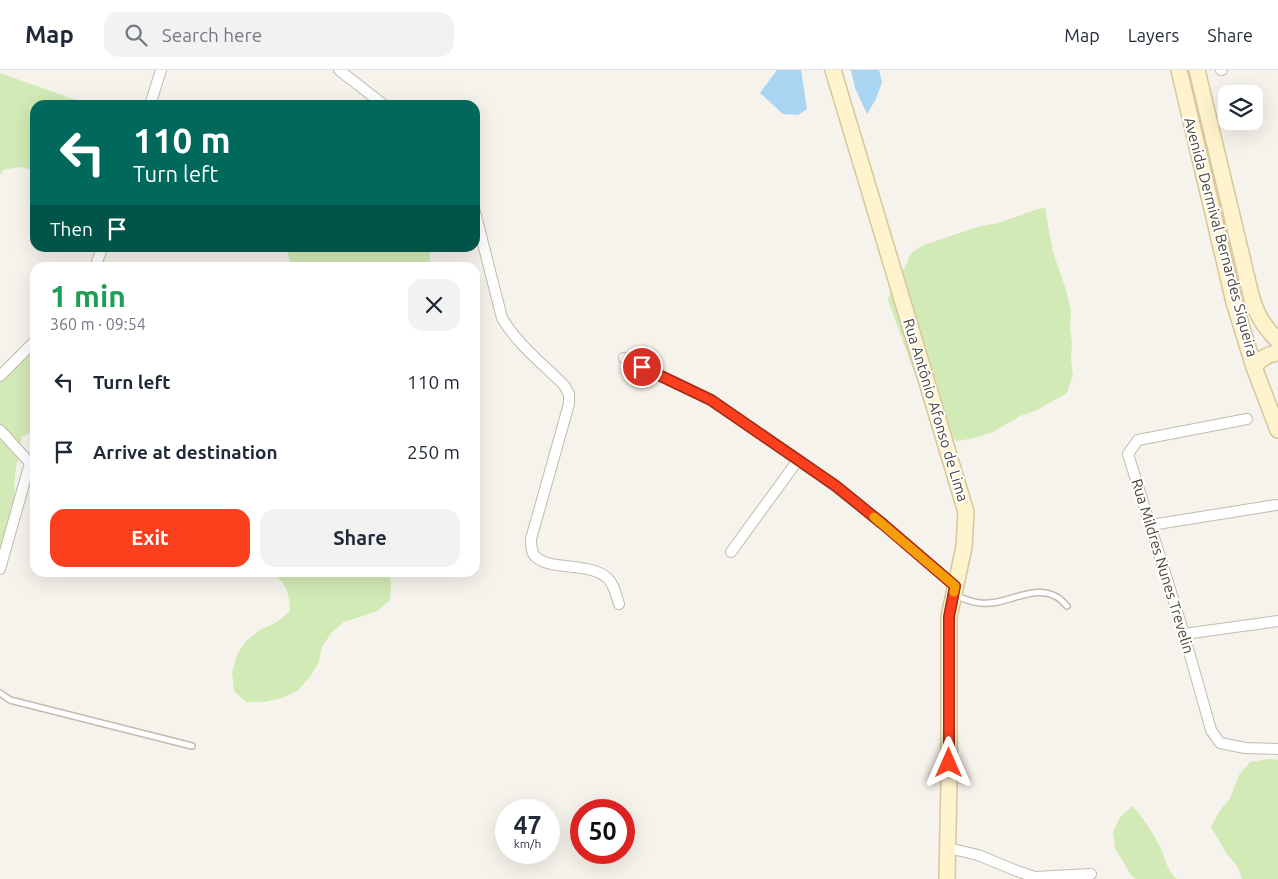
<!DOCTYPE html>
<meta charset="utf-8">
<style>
body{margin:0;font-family:Ubuntu,sans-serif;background:#f2f2f3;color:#1f2937;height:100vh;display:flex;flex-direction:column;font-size:19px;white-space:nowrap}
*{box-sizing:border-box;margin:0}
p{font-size:16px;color:#747a83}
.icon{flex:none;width:28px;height:28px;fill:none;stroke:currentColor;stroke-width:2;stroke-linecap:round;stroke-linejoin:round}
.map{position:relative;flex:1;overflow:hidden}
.drawer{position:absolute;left:30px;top:192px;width:450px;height:315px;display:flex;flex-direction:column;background:#fff;border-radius:15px;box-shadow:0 5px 20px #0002}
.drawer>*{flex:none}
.hud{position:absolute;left:30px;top:30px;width:450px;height:152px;border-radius:15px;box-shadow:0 5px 20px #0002;background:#00695c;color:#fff;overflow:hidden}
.fabs{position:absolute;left:1218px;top:15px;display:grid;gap:10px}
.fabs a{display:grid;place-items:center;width:45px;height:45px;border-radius:10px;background:#fff;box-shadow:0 5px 20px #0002;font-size:25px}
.speed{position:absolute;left:495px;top:729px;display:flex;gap:10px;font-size:25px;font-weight:700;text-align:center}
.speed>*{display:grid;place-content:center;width:65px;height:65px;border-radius:50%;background:#fff;box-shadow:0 5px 20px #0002;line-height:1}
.speed small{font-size:12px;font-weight:400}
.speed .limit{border:8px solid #d22;background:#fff;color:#111}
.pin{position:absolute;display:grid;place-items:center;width:42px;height:42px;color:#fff;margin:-21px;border:2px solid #fff;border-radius:50%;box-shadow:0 1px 5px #0007}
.me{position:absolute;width:55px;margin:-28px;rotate:0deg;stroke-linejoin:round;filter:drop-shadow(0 0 4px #0008)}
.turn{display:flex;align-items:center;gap:18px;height:105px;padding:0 20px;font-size:22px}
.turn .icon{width:65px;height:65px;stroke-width:2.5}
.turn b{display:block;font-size:35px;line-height:42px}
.then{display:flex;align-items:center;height:48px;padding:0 20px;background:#0003;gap:10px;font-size:19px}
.round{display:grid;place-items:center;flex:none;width:52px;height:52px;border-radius:15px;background:#f2f2f3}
.head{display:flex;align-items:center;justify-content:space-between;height:85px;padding:0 20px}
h1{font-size:30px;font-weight:600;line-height:38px;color:#1e9e55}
.cta{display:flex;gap:10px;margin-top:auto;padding:10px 20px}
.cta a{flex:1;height:58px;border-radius:15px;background:#fc3f1d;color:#fff;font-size:20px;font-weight:600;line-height:58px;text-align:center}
.cta a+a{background:#f2f2f3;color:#1f2937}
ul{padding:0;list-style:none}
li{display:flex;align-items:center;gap:15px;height:70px;padding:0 20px}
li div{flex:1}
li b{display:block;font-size:19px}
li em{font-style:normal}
header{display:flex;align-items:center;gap:30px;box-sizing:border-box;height:70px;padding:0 25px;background:#fff;border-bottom:1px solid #e0e1e3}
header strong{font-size:24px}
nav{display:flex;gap:28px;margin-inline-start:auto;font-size:18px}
.search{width:350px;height:45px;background:#f2f2f3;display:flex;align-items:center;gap:12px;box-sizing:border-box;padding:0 18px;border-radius:15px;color:#747a83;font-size:19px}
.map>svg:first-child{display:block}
</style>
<header>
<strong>Map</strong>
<div class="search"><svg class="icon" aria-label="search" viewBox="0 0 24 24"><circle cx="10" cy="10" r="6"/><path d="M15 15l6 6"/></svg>Search here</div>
<nav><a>Map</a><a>Layers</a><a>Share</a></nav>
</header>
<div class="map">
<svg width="1278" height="809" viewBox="0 0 1278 809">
<rect width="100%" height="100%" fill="#f6f3ec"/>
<g fill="#d2eab5">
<polygon points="0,3 76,30 78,35 35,35 35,100 19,97 3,100 0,105"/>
<polygon points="1045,138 1053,182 1066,220 1071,241 1070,257 1072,273 1071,289 1073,305 1067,323 1037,340 1020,346 993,362 975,368 957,371 943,360 929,329 914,302 888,230 892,212 904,199 911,183 924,175 977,157 998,153 1038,139"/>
<polygon points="287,178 430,178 430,197 290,197 290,193"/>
<polygon points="35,273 35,362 22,366 15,403 14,436 0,496 0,302"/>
<path d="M 272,503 L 389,503 L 391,514 L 390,530 L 377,541 L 344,552 L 331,563 L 322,577 L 318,594 L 309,608 L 297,621 L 282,628 L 264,632 L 246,632 L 234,621 L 232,602 L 237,585 L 245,572 L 260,560 L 277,552 L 290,541 C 289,523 287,513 272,503 Z"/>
<polygon points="1269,689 1278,690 1278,809 1242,809 1238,797 1227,784 1211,757 1219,742 1230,728 1239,705 1250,692"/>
<path d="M 1133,736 C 1143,748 1152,761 1159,775 C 1165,786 1166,800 1177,809 L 1136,809 L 1131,805 L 1115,778 L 1113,762 L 1120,747 Z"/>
</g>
<g fill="#a9d4f2">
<polygon points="777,0 801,0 807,39 798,45 783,44 760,23"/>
<polygon points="851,0 879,0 882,12 876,29 867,44 855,18"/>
</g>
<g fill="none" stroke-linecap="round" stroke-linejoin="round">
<g stroke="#c2bbae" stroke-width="8">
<g id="lane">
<path d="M 955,526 C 963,528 973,533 981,533 C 1006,536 1032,514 1055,526 C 1060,528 1064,533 1067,536"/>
<polyline points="0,623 10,630 192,676"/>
</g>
</g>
<g stroke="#c2bbae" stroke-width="12">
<g id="street">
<polyline points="339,0 384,35"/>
<polyline points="1221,0 1222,0"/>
<polyline points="150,35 161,0"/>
<path d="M 475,142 L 502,248 C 517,274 543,294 564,315 L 569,324 L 569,334 L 531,469 C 531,475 531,483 536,487 C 549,500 590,493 606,507 C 614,513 616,525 619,534"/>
<polyline points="95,198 102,178"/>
<polyline points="624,288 711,330 798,390 835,416 884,455 955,516"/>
<polyline points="0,306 35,271"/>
<polyline points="1247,349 1138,370 1128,384 1184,564 1211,660 1220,673 1245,678 1278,679"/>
<polyline points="0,360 30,393 0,499"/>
<polyline points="1151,455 1276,435"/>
<polyline points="731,482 798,390"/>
<polyline points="1184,564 1278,551"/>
<polyline points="948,778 978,785 1017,801 1035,807 1091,804"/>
</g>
</g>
<g stroke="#d6c79b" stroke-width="18">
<g id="secondary">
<polyline points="833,0 966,442 964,477 949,547 949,711 947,809"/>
<polyline points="1179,0 1234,232 1254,297 1278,360"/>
<path d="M 1197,0 L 1251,225 C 1257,246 1263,255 1278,271"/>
<path d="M 1254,297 C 1261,289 1267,284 1278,283"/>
</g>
</g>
<use href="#lane" stroke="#fff" stroke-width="5"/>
<use href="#street" stroke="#fff" stroke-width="10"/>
<use href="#secondary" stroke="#fff3cd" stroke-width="15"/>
</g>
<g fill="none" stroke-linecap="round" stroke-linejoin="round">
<g stroke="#a42913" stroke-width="12">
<polyline id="route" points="642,297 711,330 836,416 884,455 955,516 949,547 949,693"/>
</g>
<use href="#route" stroke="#fc3f1d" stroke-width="9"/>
<polyline stroke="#f59e0b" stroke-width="9" points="874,447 955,516 954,522"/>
</g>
<g text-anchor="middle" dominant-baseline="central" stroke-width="4" stroke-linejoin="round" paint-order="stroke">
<g font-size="15" fill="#4b4439" stroke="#fff">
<text transform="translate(1221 167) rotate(75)">Avenida Dermival Bernardes Siqueira</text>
<text transform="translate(936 340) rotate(73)">Rua Antônio Afonso de Lima</text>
<text transform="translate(1163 496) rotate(73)">Rua Mildres Nunes Trevelin</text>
</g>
</g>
</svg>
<div class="fabs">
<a><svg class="icon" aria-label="layers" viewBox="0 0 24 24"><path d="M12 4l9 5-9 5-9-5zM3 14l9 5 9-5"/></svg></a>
</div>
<div class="speed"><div>47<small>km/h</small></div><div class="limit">50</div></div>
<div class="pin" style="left:642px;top:297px;background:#d93025"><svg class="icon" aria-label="arrive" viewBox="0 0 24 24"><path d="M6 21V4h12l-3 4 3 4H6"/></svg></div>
<svg class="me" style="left:949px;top:693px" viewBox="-20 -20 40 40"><path d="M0-17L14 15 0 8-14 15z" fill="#fc3f1d" stroke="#fff" stroke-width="4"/></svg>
<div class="hud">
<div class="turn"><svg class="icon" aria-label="left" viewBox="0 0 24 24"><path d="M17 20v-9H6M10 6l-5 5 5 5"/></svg><div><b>110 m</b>Turn left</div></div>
<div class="then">Then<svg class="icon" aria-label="arrive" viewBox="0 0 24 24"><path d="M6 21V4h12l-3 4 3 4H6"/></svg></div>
</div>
<section class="drawer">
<div class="head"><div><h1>1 min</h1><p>360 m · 09:54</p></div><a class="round"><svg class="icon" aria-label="close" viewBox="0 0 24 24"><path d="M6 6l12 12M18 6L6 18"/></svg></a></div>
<ul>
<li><svg class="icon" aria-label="left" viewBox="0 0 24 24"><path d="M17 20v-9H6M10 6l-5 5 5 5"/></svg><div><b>Turn left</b></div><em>110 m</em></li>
<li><svg class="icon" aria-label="arrive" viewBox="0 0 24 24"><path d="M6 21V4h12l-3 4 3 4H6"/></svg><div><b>Arrive at destination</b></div><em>250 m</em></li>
</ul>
<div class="cta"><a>Exit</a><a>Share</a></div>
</section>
</div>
